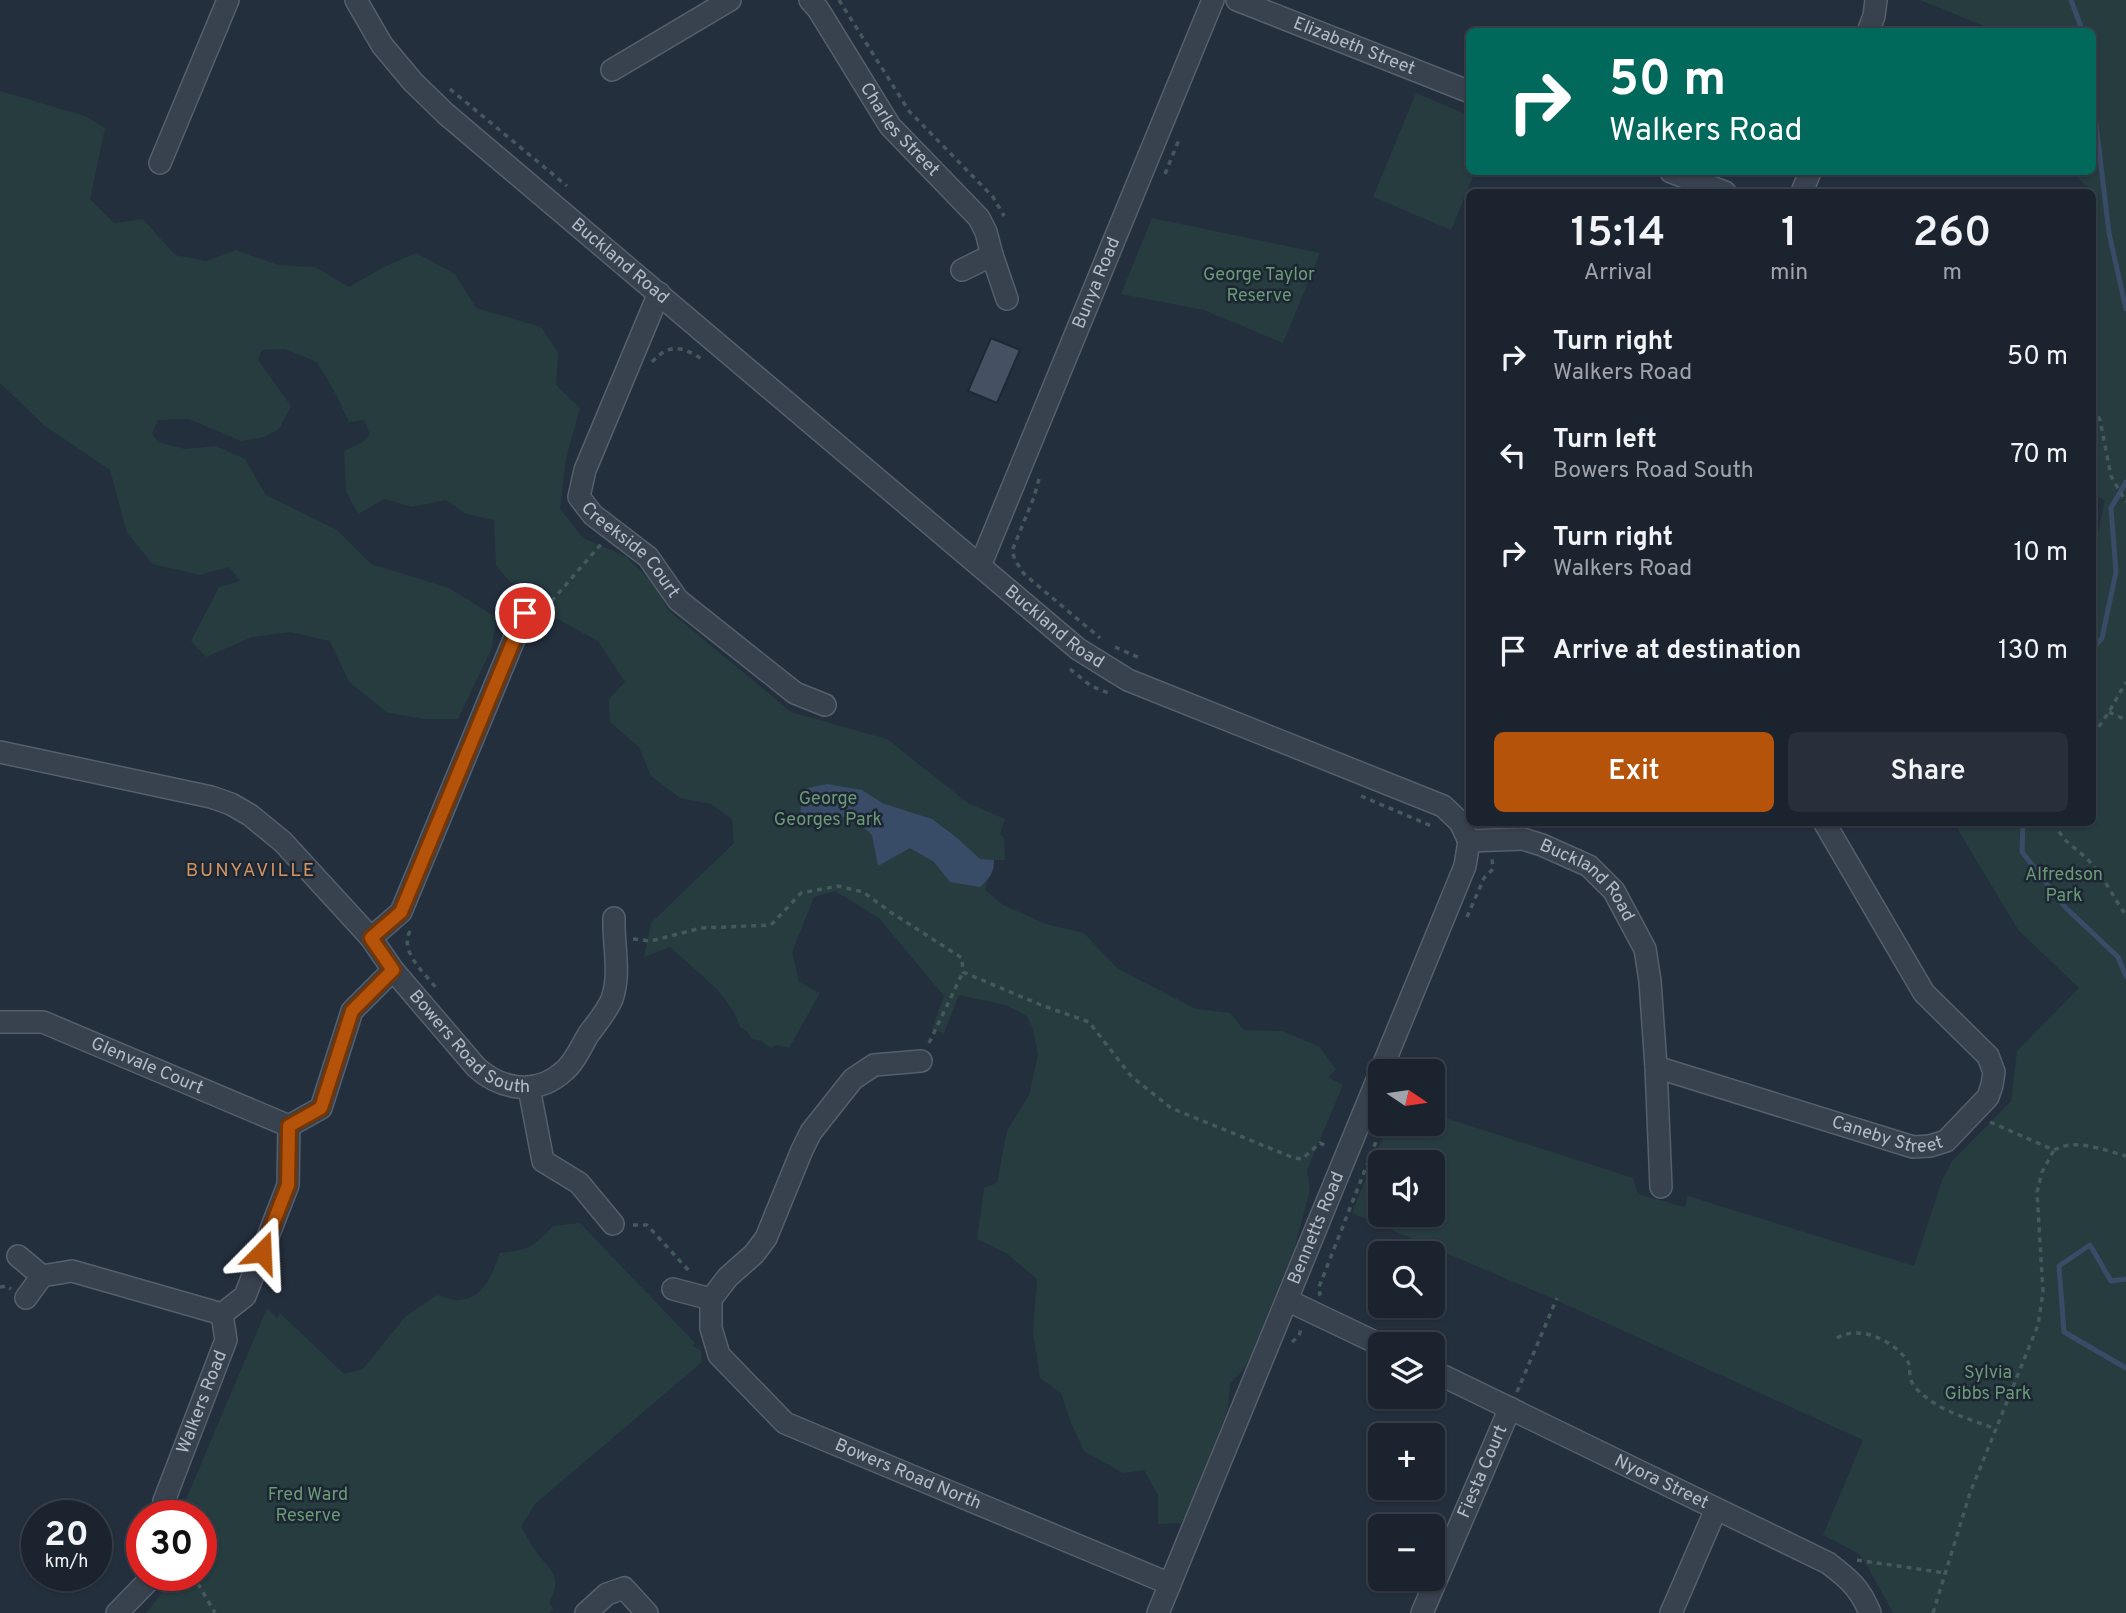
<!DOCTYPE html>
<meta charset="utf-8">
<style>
body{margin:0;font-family:Overpass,sans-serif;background:#282f3a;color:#f1f3f6;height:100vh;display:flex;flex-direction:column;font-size:26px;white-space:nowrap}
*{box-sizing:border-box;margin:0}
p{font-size:23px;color:#a0a4aa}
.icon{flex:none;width:38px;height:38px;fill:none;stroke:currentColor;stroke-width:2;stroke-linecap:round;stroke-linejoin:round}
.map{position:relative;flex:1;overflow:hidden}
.sheet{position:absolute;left:1466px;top:189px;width:630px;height:637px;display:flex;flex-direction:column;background:#1b232e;border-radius:10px;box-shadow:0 2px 5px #0004,0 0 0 2px #39404a}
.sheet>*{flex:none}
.guide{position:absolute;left:1466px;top:28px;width:630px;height:147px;border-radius:10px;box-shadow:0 2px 5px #0004,0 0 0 2px #39404a;background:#00695c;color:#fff;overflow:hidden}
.needle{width:46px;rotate:103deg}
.controls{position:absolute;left:1368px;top:1059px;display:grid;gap:14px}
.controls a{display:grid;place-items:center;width:77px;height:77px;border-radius:10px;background:#1b232e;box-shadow:0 2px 5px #0004,0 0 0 2px #39404a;font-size:35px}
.speed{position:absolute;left:21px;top:1500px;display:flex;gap:14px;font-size:35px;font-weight:700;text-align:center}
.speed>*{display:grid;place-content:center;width:91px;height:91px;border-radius:50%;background:#1b232e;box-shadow:0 2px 5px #0004,0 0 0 2px #39404a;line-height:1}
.speed small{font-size:18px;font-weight:400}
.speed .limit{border:10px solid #d22;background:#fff;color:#111}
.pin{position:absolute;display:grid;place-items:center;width:60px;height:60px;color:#fff;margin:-30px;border:4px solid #fff;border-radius:50%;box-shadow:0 2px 7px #0007}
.me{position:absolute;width:77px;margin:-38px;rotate:21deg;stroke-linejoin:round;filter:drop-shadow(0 0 5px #0008)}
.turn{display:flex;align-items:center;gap:24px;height:147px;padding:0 28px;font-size:32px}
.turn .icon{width:91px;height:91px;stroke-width:2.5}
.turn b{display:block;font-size:49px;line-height:60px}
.eta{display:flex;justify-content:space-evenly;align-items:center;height:119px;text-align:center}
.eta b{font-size:42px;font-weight:600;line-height:49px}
.primary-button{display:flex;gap:14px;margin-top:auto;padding:14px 28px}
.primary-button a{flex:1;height:80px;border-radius:10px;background:#b45309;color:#fff;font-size:28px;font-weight:600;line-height:80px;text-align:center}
.primary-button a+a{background:#282f3a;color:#f1f3f6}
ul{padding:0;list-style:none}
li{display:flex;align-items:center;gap:21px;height:98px;padding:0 28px}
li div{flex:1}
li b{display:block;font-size:26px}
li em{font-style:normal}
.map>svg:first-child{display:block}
</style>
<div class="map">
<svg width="2126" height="1613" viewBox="0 0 2126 1613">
<rect width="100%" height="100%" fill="#242f3e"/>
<g fill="#263c3f" fill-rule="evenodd">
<path d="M 1920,0 L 2126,0 L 2126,1613 L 1893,1613 L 1868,1567 L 1859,1554 L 1823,1535 L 1863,1440 L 1556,1300 L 1352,1213 L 1388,1124 L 1433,1124 L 1433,1114 L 1633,1178 L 1638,1194 L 1685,1207 L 1688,1196 L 1914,1266 L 1942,1180 L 1952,1161 L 2011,1101 L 2017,1051 L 2079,988 L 2019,931 L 1954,823 L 2093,822 L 2093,557 L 2105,500 L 2093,495 L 2093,323 L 2097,313 L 2093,192 L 2090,192 C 2088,185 2078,180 2074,172 L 2093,172 L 2093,32 L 1996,31 ZM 1381,1162 L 1433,1162 L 1433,1214 L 1381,1214 Z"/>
<path d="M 0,91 L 85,116 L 105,128 L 90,199 L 114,223 L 143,219 L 175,255 L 206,261 L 236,250 L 278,265 L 315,267 L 349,287 L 386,266 L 416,253 L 455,274 L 476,308 L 541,327 L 558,352 L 556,385 L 580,408 L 566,458 L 560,509 L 583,538 L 627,557 L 655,585 L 668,610 L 791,712 L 887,739 L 968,803 L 1005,819 L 1000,834 L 1004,838 L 1005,860 L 993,860 L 985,890 L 1003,905 L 1046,924 L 1084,933 L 1118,969 L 1196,1009 L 1230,1013 L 1244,1030 L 1282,1031 L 1320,1047 L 1336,1070 L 1328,1077 L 1343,1085 L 1307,1170 L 1310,1190 L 1294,1250 L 1246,1366 L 1230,1384 L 1228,1409 L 1190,1505 L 1181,1523 L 1158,1524 L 1158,1495 L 1144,1470 L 1123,1473 L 1084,1451 L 1071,1423 L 1061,1393 L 1040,1378 L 1033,1333 L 1037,1279 L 1006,1253 L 977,1239 L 984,1188 L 997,1183 L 1007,1131 L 1029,1095 L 1038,1054 L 1033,1029 L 1027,1016 L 1006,1005 L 959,995 L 944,1033 L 932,1029 L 944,996 L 879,918 L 835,891 L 814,897 L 792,952 L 799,982 L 820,993 L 789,1048 L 776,1045 L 771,1048 L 761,1041 L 752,1039 L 747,1031 L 740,1027 L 734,1012 L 718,990 L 670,947 L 644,957 L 651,923 L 734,843 L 732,819 L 711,804 L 680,798 L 651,776 L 639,747 L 610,722 L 609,699 L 625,682 L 598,641 L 554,617 C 558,601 547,584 530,582 C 524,581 517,583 511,583 L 496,566 L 494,520 L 466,514 L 446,500 L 412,507 L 385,499 L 358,514 L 346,491 L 344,451 L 363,442 L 370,434 L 364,420 L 349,422 L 337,396 L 317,362 L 285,349 L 262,350 L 258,360 L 291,406 L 279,429 L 264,437 L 241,441 L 189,419 L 158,420 L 152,434 L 158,442 L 185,449 L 216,446 L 245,459 L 266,495 L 337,530 L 371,564 L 449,588 L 496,617 L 492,648 L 458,719 L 425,719 L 388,713 L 349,682 L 330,641 L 291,632 L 252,637 L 206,657 L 191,641 L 219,587 L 240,581 L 229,567 L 199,575 L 153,564 L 127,533 L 110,470 L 45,426 L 0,383 Z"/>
<polygon points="1416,93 1470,116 1470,172 1475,172 1451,230 1373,197"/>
<polygon points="1152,218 1320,253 1283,343 1204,310 1121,294"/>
<path d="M 580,1223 L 695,1343 L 692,1346 L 701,1350 L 702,1362 L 535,1504 L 521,1526 C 525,1534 530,1542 535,1550 C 549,1570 564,1575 549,1602 L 554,1609 L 549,1613 L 146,1613 L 176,1575 L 201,1575 L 201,1516 L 183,1515 L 182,1509 L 267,1308 L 277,1318 L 280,1313 L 344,1374 L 363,1369 L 405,1317 L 437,1295 C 444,1297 453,1301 460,1300 C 485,1298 493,1272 500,1253 C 528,1250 533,1248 553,1226 Z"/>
</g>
<path fill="#394c67" d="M 827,784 L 862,790 L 882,803 L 932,819 L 956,837 L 980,859 L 994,860 C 994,873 990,878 980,887 L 950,882 L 934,862 L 910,848 L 878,866 L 872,835 L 851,816 L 814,820 L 800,815 L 803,789 Z"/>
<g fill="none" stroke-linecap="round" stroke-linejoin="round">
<g stroke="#394c67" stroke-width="5">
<polyline points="2071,0 2083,32"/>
<polyline points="2093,98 2109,233 2126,309"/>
<polyline points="2093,649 2102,638 2116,572 2111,508 2126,482"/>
<polyline points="2023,822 2022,852 2065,907 2118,957 2126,976"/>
<polyline points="2126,1279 2111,1281 2090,1245 2059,1266 2064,1332 2126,1368"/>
</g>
</g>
<polygon fill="#455162" stroke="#1f2835" stroke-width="2" points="991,338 1020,350 997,403 968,391"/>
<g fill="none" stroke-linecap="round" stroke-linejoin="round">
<g stroke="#565f6c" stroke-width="24">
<g id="minor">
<path id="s1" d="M 356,0 L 382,45 L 413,82 L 446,114 L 1078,649 L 1128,680 L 1443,806 L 1460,822 L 1469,841"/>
<path id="s2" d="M 810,0 L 818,9 L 890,126 L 979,218 L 986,232 L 992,255 L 1007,299"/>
<path id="s3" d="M 1237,0 L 1470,92"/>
<polyline points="1868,32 1874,16 1876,0"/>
<polyline points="612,70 730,0"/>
<polyline points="160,163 228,0"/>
<polyline points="1671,172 1725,192"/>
<polyline points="1802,192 1810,172"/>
<polyline points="962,270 992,255"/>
<path id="s4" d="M 659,293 L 585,470 L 579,497 L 593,515 L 648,557 L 678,600 L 795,693 L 825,705"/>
<path id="s5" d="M 980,566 L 1213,0"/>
<path id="s6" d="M 0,752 L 211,797 L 231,804 L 250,815 L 283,842 L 371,938 L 393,970 L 476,1067 C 501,1090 537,1096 564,1071 C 574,1063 581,1047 588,1035 C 596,1024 607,1011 612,999 C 621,974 613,944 614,918"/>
<path id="s7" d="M 1469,841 L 1523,839 L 1542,845 L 1589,866 L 1614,891 L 1645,949 L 1650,981 L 1656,1067 L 1661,1187"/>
<polyline points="371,938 401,912 525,613"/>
<path id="s8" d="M 0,1022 L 43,1022 L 289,1126"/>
<path id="s9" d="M 921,1061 L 874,1065 L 853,1079 L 811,1132 L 802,1150 L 766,1238 L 754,1254 L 728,1277 L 711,1299 L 711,1328 L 719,1355 L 785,1423 L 1170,1584"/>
<path id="s10" d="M 1656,1067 L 1913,1147 L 1930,1146 L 1946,1141 L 1988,1097 L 1992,1085 L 1994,1072 L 1988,1056 L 1924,993 L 1824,822"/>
<polyline points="529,1088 543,1161 579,1183 613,1224"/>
<polyline points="18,1256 42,1276 26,1298"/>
<polyline points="42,1276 72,1271 222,1314"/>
<polyline points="673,1289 711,1299"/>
<polyline points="1287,1300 1381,1345"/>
<path id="s11" d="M 1433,1371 L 1828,1563 C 1849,1579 1860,1588 1870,1613"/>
<path id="s12" d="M 162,1516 L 164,1501 L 226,1340 L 222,1314 L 245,1296 L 288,1185 L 289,1126 L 321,1108 L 352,1011 L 393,970"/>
<polyline points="117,1613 154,1575"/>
<polyline points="586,1613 607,1594 624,1588 647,1613"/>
<path id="s13" d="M 1158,1613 L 1465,866 L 1469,841"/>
<path id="s14" d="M 1422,1613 L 1510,1408"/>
<polyline points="1671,1613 1716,1509"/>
</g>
</g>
<g stroke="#44595c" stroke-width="3.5" stroke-dasharray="5 5" stroke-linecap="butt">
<polyline points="839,0 909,111 993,197 1004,216"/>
<polyline points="450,89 567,186"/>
<polyline points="1165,174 1180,137"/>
<path d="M 652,362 C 669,343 683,346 703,360"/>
<polyline points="2093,408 2100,420 2111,476 2126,502"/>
<polyline points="1039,479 1034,497 1012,551 1015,560 1024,574 1100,638"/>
<polyline points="543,606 550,603 602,543"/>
<polyline points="538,635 548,622 550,603"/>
<polyline points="1115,647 1140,658"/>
<polyline points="1070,669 1091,686 1111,694"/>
<polyline points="2109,712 2126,720"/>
<polyline points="2093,735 2109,712 2126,682"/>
<polyline points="1361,796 1434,827"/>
<path d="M 2056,822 C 2059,839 2072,845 2084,856 C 2102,872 2112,896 2126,915"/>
<polyline points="1467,917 1484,878 1493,869 1492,859"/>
<path d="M 410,931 C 399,952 424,972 437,989"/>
<polyline points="633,939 651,941 701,928 771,925 801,893 838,886 863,892 892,913 962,958 963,972 1041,1005 1089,1022 1131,1076 1171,1108 1294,1158 1302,1159 1320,1143 1328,1147"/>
<polyline points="929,1043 963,972"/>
<path d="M 1990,1122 L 2054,1150 C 2075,1138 2104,1150 2126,1156"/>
<polyline points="633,1225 647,1225 691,1273"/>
<polyline points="0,1287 6,1286 11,1289"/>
<polyline points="1318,1295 1320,1294 1319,1287 1383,1124"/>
<polyline points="1400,1338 1412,1344"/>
<path d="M 1837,1338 C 1859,1324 1895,1341 1908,1362 C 1911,1367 1909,1372 1910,1377 C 1912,1386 1920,1393 1927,1398 C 1946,1413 1973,1420 1996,1429"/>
<polyline points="1292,1342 1299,1336 1301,1329"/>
<polyline points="1517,1392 1557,1298"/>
<polyline points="1857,1560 1945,1573"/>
<polyline points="193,1575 215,1613"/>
<polyline points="1933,1613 1970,1493 2038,1325 2043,1292 2037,1192 2042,1172 2054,1150"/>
</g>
<use href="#minor" stroke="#38414e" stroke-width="21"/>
</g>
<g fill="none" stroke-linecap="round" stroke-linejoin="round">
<g stroke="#753606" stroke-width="18">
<polyline id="route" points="262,1252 288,1185 289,1126 321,1108 352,1011 393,970 371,938 401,912 525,613"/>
</g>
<use href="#route" stroke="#b45309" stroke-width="12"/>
</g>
<g text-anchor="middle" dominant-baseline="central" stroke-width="5" stroke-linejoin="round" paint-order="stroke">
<g font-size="18" fill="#b4bcc9" stroke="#1d2633">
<text stroke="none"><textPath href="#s3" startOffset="126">Elizabeth Street</textPath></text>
<text stroke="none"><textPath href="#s2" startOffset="158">Charles Street</textPath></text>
<text stroke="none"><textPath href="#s1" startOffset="374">Buckland Road</textPath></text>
<text stroke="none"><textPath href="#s5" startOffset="306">Bunya Road</textPath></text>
<text stroke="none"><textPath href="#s4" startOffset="294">Creekside Court</textPath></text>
<text stroke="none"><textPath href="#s1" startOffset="942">Buckland Road</textPath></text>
<text stroke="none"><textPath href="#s7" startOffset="133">Buckland Road</textPath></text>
<text stroke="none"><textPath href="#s6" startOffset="579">Bowers Road South</textPath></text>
<text stroke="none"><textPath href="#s8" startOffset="156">Glenvale Court</textPath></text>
<text stroke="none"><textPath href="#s10" startOffset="242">Caneby Street</textPath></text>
<text stroke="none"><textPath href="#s13" startOffset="416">Bennetts Road</textPath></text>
<text stroke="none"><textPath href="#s12" startOffset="121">Walkers Road</textPath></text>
<text stroke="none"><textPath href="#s14" startOffset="154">Fiesta Court</textPath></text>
<text stroke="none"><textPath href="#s9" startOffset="623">Bowers Road North</textPath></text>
<text stroke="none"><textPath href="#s11" startOffset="254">Nyora Street</textPath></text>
</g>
<g font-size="18" fill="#6b9a76" stroke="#1d2633">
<text x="1259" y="275">George Taylor<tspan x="1259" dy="21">Reserve</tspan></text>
<text x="828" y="799">George<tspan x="828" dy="21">Georges Park</tspan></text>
<text x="2064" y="875">Alfredson<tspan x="2064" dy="21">Park</tspan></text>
<text x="1988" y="1373">Sylvia<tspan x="1988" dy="21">Gibbs Park</tspan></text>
<text x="308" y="1495">Fred Ward<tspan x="308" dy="21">Reserve</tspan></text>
</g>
<g font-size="19" letter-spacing="2" fill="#d59563" stroke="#1d2633">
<text x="251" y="871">BUNYAVILLE</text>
</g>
</g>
</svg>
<div class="controls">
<a><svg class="needle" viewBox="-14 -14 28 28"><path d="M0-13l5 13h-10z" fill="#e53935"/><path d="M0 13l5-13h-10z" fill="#a0a4aa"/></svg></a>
<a><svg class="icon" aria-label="sound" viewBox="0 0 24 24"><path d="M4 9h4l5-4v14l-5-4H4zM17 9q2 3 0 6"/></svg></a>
<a><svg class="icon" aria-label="search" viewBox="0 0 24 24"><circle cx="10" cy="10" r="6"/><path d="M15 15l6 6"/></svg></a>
<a><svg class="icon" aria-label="layers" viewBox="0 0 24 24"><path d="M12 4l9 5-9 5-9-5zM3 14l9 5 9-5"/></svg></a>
<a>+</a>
<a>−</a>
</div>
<div class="speed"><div>20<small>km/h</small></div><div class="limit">30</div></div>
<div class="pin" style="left:525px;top:613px;background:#d93025"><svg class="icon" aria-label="arrive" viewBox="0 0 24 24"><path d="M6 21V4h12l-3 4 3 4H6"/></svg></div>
<svg class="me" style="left:262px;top:1252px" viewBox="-20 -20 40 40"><path d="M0-17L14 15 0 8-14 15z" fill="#b45309" stroke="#fff" stroke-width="4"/></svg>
<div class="guide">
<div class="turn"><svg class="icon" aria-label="right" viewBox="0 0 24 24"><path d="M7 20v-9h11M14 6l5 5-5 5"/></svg><div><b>50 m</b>Walkers Road</div></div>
</div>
<section class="sheet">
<div class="eta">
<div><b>15:14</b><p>Arrival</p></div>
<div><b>1</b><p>min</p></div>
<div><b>260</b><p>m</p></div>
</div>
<ul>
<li><svg class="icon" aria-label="right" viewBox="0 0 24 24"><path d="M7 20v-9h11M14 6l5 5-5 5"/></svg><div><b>Turn right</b><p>Walkers Road</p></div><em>50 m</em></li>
<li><svg class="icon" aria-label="left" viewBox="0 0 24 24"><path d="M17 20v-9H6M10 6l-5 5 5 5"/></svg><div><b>Turn left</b><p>Bowers Road South</p></div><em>70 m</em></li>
<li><svg class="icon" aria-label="right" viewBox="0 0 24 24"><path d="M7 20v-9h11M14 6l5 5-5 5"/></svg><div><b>Turn right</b><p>Walkers Road</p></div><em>10 m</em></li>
<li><svg class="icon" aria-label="arrive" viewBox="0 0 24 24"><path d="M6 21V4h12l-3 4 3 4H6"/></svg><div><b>Arrive at destination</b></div><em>130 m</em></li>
</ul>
<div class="primary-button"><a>Exit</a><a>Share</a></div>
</section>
</div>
